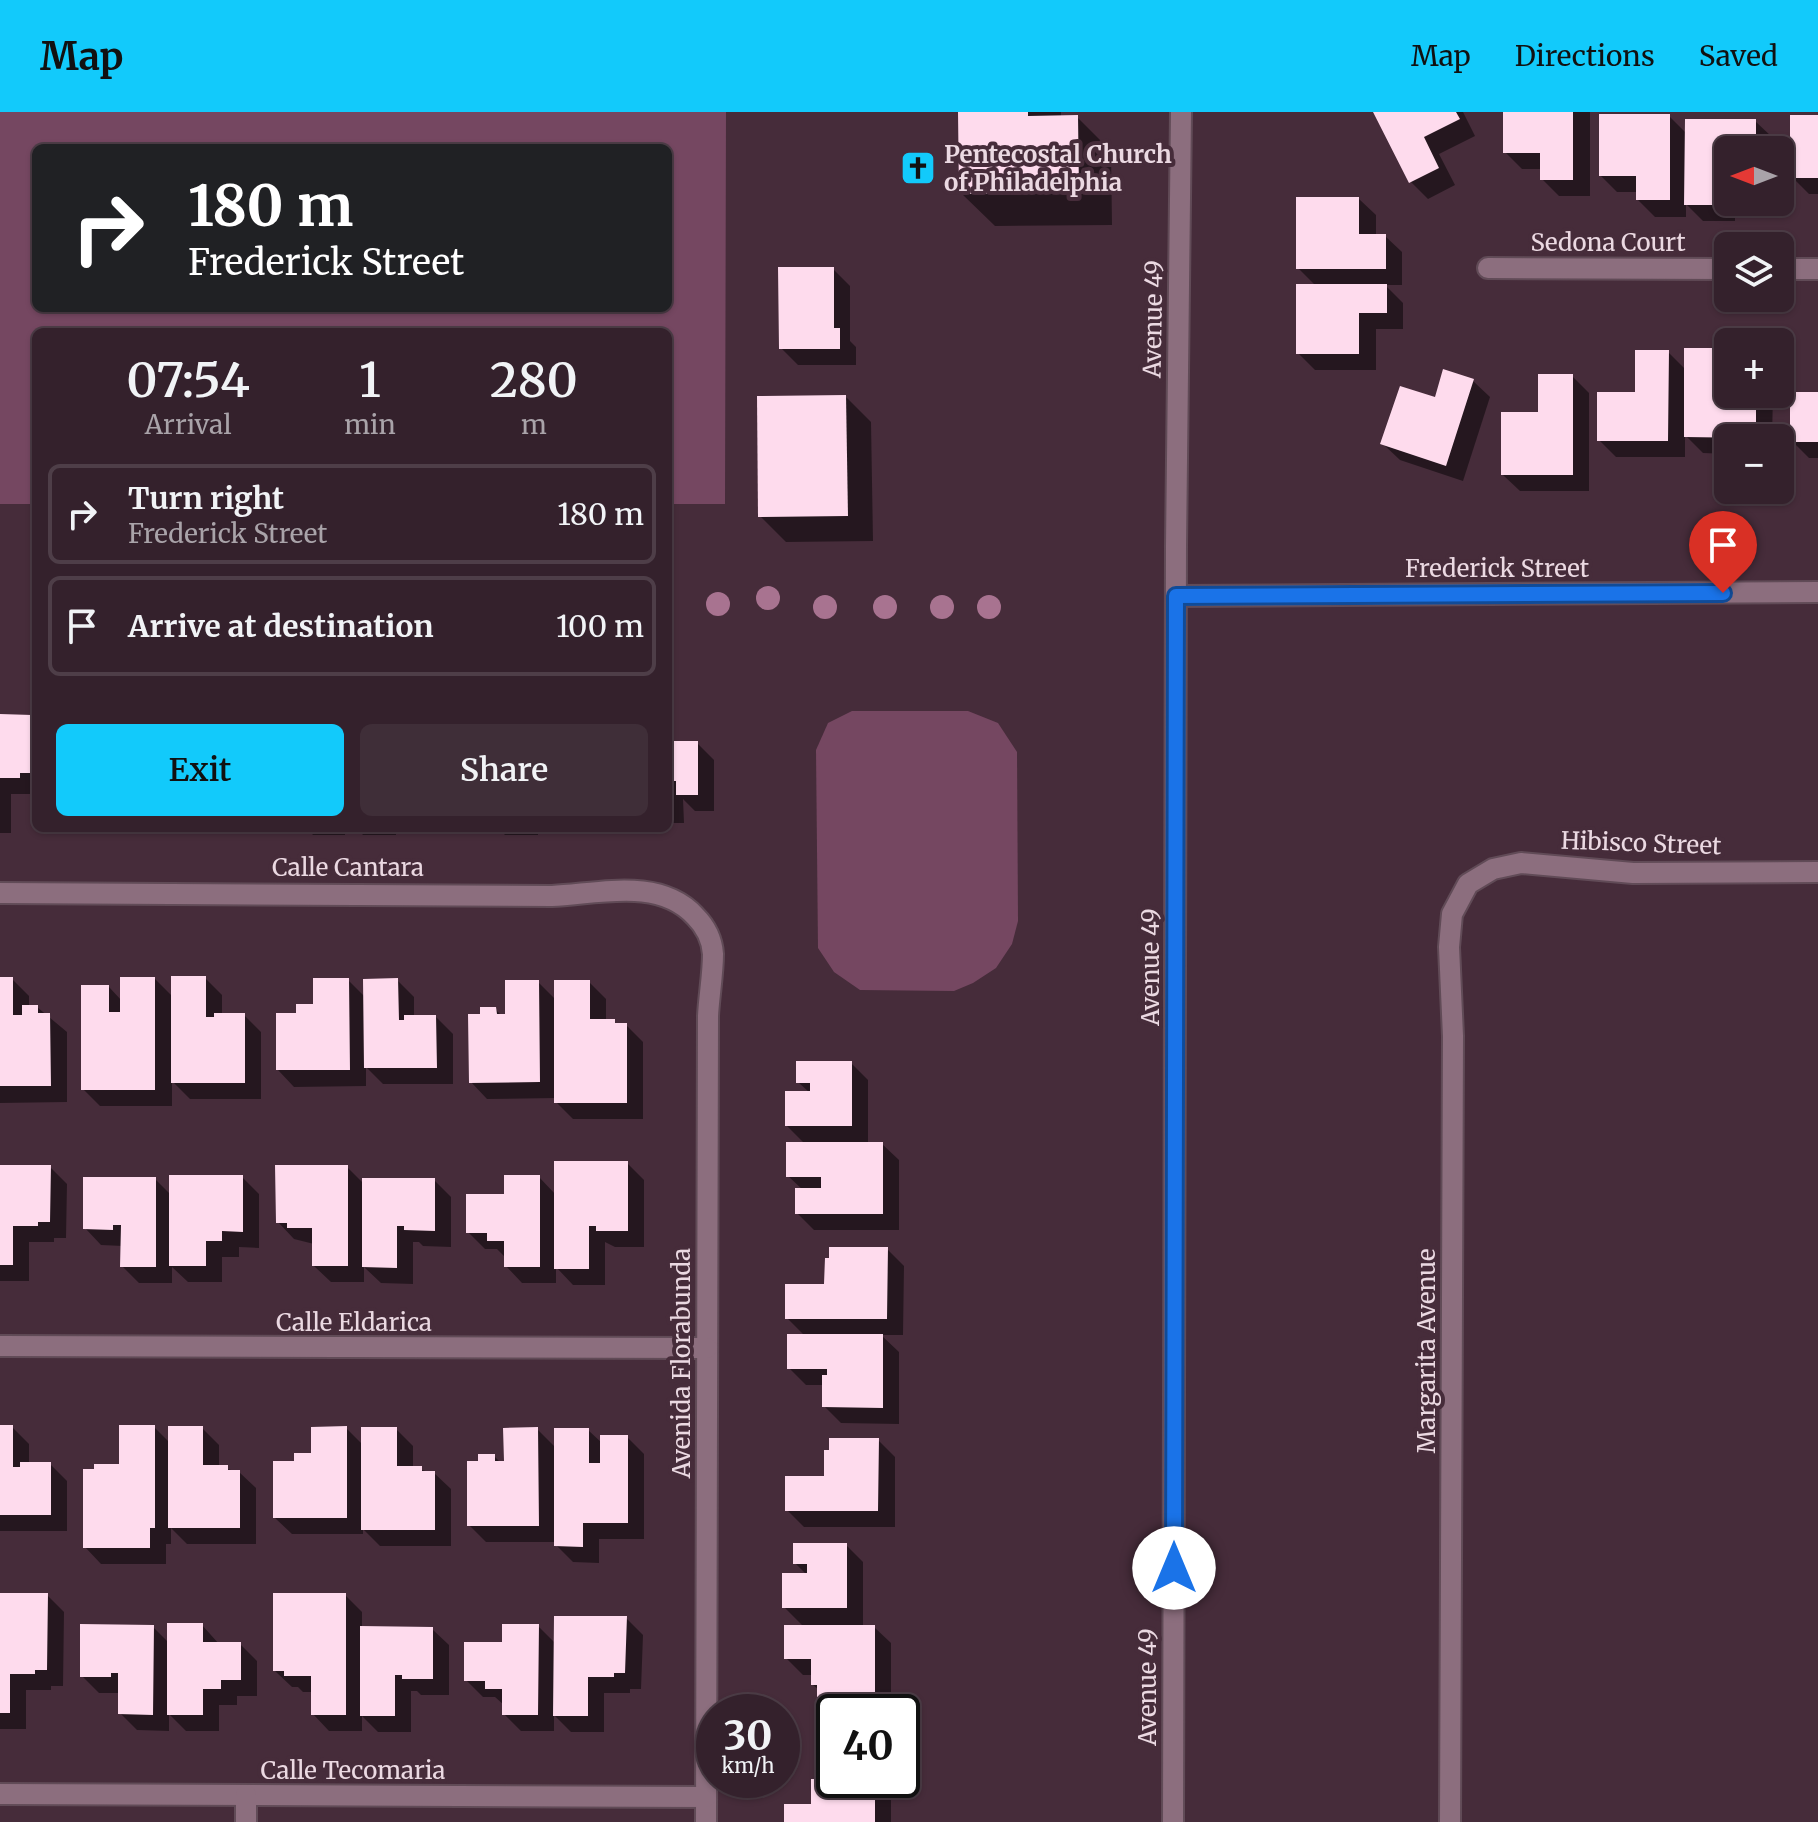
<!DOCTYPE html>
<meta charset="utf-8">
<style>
body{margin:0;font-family:Merriweather,serif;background:#3f2e38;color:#f1f3f6;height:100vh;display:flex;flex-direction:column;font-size:30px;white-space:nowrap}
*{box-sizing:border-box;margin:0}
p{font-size:26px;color:#a9a3a9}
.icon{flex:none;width:44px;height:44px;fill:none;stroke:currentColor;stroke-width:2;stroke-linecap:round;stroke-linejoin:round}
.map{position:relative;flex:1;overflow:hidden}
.sheet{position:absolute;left:32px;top:216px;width:640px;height:504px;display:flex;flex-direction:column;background:#34212c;border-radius:12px;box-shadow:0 2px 6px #0004,0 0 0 2px #4e3e48}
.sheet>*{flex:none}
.banner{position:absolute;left:32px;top:32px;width:640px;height:168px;border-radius:12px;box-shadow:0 2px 6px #0004,0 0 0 2px #4e3e48;background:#202124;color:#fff;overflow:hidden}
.needle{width:52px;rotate:270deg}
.controls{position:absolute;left:1714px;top:24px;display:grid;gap:16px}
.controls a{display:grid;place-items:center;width:80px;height:80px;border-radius:12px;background:#34212c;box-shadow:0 2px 6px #0004,0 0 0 2px #4e3e48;font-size:40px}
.speed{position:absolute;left:696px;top:1582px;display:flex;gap:16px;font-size:40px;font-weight:700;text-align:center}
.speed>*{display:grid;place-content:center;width:104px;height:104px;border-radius:50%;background:#34212c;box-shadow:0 2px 6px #0004,0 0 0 2px #4e3e48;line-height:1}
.speed small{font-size:20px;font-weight:400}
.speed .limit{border:4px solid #111;border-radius:12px;background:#fff;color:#111}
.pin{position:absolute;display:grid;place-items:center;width:68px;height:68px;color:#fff;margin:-82px -34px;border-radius:50% 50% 50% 0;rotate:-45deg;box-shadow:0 0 8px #0007}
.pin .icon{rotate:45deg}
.me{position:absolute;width:88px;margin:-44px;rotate:0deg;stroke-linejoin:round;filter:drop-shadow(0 0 6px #0008)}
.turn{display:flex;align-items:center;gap:28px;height:168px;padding:0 24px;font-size:36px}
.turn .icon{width:104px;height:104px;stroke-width:2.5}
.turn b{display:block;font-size:56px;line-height:68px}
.eta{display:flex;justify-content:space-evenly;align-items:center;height:136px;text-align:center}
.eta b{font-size:48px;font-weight:600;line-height:56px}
.primary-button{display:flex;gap:16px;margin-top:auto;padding:16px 24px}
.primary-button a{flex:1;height:92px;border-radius:12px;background:#12cafb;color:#111;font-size:32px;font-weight:600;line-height:92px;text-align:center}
.primary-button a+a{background:#3f2e38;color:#f1f3f6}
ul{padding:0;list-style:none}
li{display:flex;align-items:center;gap:24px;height:100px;margin:0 16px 12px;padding:0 8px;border:4px solid #4e3e48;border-radius:12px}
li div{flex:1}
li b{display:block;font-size:30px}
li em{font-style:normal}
header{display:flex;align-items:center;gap:48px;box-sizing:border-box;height:112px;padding:0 40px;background:#12cafb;color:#111}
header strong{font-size:38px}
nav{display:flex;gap:44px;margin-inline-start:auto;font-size:28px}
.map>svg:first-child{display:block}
</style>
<header>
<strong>Map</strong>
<nav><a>Map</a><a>Directions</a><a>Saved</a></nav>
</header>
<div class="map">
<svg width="1818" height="1710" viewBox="0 0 1818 1710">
<rect width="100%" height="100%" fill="#462c3a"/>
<g fill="#754761" fill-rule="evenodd">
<path d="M 0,0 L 726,0 L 725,392 L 668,392 L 668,220 L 36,220 L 36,392 L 0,392 ZM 36,36 L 668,36 L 668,196 L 36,196 Z"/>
<polygon points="852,599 968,599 998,611 1017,640 1018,809 1012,832 996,856 973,871 954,879 860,878 834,860 818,836 816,638 828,611"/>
</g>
<g fill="#0007">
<polygon points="960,0 1061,0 1061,6 1077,5 1111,39 1112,113 995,114 961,81"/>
<polygon points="1376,0 1463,0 1475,24 1439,42 1455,73 1428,87 1411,70"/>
<polygon points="1505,0 1590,0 1590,84 1559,84 1542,67 1542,57 1522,57 1505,40"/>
<polygon points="1669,4 1687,22 1755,9 1772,25 1772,38 1728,38 1728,90 1735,90 1735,109 1703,109 1686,92 1686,105 1655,105 1638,88 1638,80 1617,80 1600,63"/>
<polygon points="1818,5 1818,82 1809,82 1792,65"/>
<polygon points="1359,87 1376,103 1376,124 1385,124 1402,140 1402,173 1385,173 1403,191 1403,217 1376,217 1376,258 1315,258 1298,241 1316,174 1298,156"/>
<polygon points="833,157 850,174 850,229 856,235 856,253 798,253 781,236"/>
<polygon points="1720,238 1728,246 1728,282 1773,282 1772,326 1728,326 1728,342 1703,341 1685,323 1685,345 1616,345 1599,328 1668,240 1686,258"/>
<polygon points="1572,264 1589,281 1589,379 1520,379 1503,363 1540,302"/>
<polygon points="1473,269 1490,285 1463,369 1400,348 1383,332 1436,288"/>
<polygon points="1818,282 1818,346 1809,346 1792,329"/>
<polygon points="846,285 871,310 873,429 786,430 760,404"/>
<polygon points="0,604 32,605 36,609 36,682 11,682 11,721 0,721"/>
<polygon points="668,631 697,631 714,648 714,699 695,699 683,687 684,711 668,711"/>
<polygon points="115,716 153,716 153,721 120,721"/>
<polygon points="166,716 203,716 203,722 171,722"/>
<polygon points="307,716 345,716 345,723 313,723"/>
<polygon points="357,716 396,716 396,723 363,723"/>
<polygon points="498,716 538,716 538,723 505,723"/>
<polygon points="551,716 587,716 587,720 555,720"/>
<polygon points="205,866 222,883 222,903 244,903 261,920 261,987 190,987 172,969 172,994 100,994 83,977 109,875 122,889 155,867 173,885"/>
<polygon points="0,867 12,867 29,884 29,895 37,895 67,920 67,990 0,991"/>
<polygon points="348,868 365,885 397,868 414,885 414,905 436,905 453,922 453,972 383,972 366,955 366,974 294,975 278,958 298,903 315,894"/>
<polygon points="538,870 556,888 589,870 606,887 606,909 626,913 643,930 643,1007 573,1007 556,990 556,986 487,987 471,970 482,904 495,897 502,904 507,904"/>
<polygon points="851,951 868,968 868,1032 882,1032 899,1048 899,1118 814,1118 797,1101 803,1078 788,1064 805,1032 787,1014 810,981 798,970"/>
<polygon points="627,1051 644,1068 644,1135 615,1135 605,1130 605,1173 573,1173 556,1155 556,1171 522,1171 506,1154 506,1146 497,1137 485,1137 468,1120 506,1084 539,1065 556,1083"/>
<polygon points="0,1055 50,1055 67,1072 66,1126 54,1126 54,1130 29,1130 29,1169 0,1169"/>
<polygon points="347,1055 364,1072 434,1068 451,1085 451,1135 423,1134 419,1130 413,1130 413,1172 381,1171 364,1155 364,1170 331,1170 314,1154 314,1132 294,1127 278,1110"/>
<polygon points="242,1065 259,1082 259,1136 239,1135 239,1145 222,1145 222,1170 188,1170 172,1155 172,1171 139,1171 122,1154 123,1134 101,1133 85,1116 155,1067 171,1083"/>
<polygon points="887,1137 904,1154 903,1223 881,1223 899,1240 899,1312 841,1311 824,1294 824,1273 806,1273 789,1256 805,1224 787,1206 826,1174"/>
<polygon points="0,1315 12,1315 29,1332 29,1352 50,1352 67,1369 67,1419 0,1419"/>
<polygon points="154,1315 170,1331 202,1316 219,1333 219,1355 239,1360 256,1376 256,1432 187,1432 171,1416 171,1432 166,1432 166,1452 101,1452 85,1435 121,1354"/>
<polygon points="346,1316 363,1333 396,1317 413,1334 413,1356 434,1361 451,1377 451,1434 380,1434 363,1417 363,1422 292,1422 275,1406 296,1351 313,1343"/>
<polygon points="537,1317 556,1336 588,1318 602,1331 627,1325 644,1342 644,1427 599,1427 599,1451 573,1450 556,1433 556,1430 486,1430 469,1413 480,1351 494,1344 501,1351 506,1351"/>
<polygon points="878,1328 895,1345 895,1415 804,1415 787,1398"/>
<polygon points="846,1433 863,1450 863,1515 874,1515 891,1531 891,1600 835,1600 819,1584 819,1578 813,1573 813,1563 803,1563 786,1546 804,1515 784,1495 807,1463 795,1451"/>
<polygon points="0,1483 47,1483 64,1500 63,1574 51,1574 51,1578 26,1578 26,1617 0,1617"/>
<polygon points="345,1483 362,1500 362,1516 432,1517 449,1533 449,1583 421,1583 417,1579 411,1579 411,1620 378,1620 362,1604 362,1619 329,1619 313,1602 313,1580 303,1580 298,1575 292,1575 275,1559"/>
<polygon points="626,1506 643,1523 641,1577 630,1577 630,1581 604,1581 604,1620 571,1620 554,1603 554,1619 521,1619 504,1602 504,1593 495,1585 483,1585 466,1568 504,1532 538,1514 555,1531"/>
<polygon points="202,1513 219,1532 240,1532 257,1549 257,1584 237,1584 237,1593 219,1593 219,1619 186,1619 169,1602 169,1619 137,1618 120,1601 120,1581 99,1581 82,1564 153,1515 169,1531"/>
<polygon points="834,1657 834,1668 885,1668 891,1674 891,1710 786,1710 813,1694 819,1669"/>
</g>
<g fill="#fedbed">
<polygon points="958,0 1028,0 1028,4 1078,3 1079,80 959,82"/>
<polygon points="1373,0 1456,0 1460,7 1424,25 1439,56 1409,71"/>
<polygon points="1503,0 1573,0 1573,68 1540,68 1540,41 1503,41"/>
<polygon points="1599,2 1670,2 1670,88 1636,88 1636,64 1599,64"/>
<rect x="1790" y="3" width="28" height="63"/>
<polygon points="1685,7 1756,7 1756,38 1728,38 1728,53 1719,53 1719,93 1684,93"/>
<polygon points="1296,85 1359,85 1359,122 1386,122 1386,157 1296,157"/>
<polygon points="778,155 834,155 834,216 840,216 840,237 779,237"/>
<polygon points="1296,172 1387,172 1387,201 1359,201 1359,242 1296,242"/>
<polygon points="1684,236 1720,236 1720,262 1728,262 1728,282 1756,282 1756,326 1684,325"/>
<polygon points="1635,238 1669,238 1668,329 1597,329 1597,280 1635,280"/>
<polygon points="1443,257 1474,267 1446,354 1380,332 1400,274 1435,285"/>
<polygon points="1538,262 1573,262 1573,363 1501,363 1501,300 1538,300"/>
<rect x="1790" y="280" width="28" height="50"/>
<polygon points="846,283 848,404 758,405 757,284"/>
<polygon points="0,602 32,603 32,661 20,661 20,666 0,666"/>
<polygon points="668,629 698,629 698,683 676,683 676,669 668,669"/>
<polygon points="171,864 206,864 206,905 214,905 214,901 245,901 245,971 171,971"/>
<polygon points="0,865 13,865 13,903 22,903 22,893 38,893 38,901 50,901 51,974 0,974"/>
<polygon points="120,865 155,865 155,978 81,978 81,873 109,873 109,900 120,900"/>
<polygon points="313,866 349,866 350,958 276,958 276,901 296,901 296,892 313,892"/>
<polygon points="398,866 399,908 404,908 404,903 436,903 437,956 364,956 363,867"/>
<polygon points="505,868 539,868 540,970 469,971 468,902 480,902 480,895 496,895 497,902 505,902"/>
<polygon points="554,868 590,868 590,907 615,907 615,911 627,911 627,991 554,991"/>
<polygon points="796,949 852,949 852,1014 785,1014 785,979 810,979 810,971 796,971"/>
<polygon points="786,1030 883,1030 883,1102 795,1102 795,1076 821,1076 821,1065 786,1065"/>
<polygon points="554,1049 628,1049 628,1119 596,1119 596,1114 589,1114 589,1157 554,1157"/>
<polygon points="0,1053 51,1053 50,1110 38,1110 38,1114 13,1114 13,1153 0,1153"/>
<polygon points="275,1053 348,1053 348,1154 312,1154 312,1116 287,1116 287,1111 276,1111"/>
<polygon points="169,1063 243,1063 243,1120 222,1119 222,1129 206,1129 206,1154 169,1154"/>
<polygon points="504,1063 540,1063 540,1155 504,1155 504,1129 487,1129 487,1121 466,1121 466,1082 504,1082"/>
<polygon points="83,1065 156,1065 156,1155 120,1155 121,1113 113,1113 113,1118 83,1117"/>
<polygon points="362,1066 435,1066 435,1119 404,1118 404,1114 397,1114 397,1156 362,1155"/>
<polygon points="829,1135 888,1135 887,1207 785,1207 785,1172 824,1172 825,1146 829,1146"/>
<polygon points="787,1222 883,1222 883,1296 822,1295 822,1263 827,1263 827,1257 787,1257"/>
<polygon points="0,1313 13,1313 13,1355 20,1355 20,1350 51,1350 51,1403 0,1403"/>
<polygon points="119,1313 155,1313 155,1416 150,1416 150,1436 83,1436 83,1357 94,1357 94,1352 119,1352"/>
<polygon points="168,1314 203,1314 203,1353 228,1353 228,1358 240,1358 240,1416 168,1416"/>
<polygon points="347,1314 347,1406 273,1406 273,1349 294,1349 294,1341 311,1341 311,1315"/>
<polygon points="361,1315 397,1315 397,1354 422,1354 422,1359 435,1359 435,1418 361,1418"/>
<polygon points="538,1315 539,1414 467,1414 467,1349 478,1349 478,1342 495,1342 495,1349 504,1349 503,1316"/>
<polygon points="554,1316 589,1316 589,1351 600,1351 600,1323 628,1323 628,1411 583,1411 583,1435 554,1434"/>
<polygon points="829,1326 879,1326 878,1399 785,1399 785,1364 824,1364 824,1338 829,1338"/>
<polygon points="793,1431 847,1431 847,1496 782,1496 782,1461 807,1461 807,1452 793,1452"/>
<polygon points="0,1481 48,1481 47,1558 35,1558 35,1562 10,1562 10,1601 0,1601"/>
<polygon points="273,1481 346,1481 346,1603 311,1603 311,1564 284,1564 284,1559 273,1559"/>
<polygon points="554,1504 627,1504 625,1561 614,1561 614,1565 588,1565 588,1604 553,1604"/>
<polygon points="167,1511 203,1511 203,1530 241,1530 241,1568 221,1568 221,1577 203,1577 203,1603 167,1603"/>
<polygon points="80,1512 154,1513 153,1603 118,1602 118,1561 111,1561 111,1565 80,1565"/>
<polygon points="502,1512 539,1512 538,1603 502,1603 502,1577 485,1577 485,1569 464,1569 464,1530 502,1530"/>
<polygon points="784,1513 875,1513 875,1584 817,1585 817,1573 811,1573 811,1547 784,1547"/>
<polygon points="360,1514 433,1515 433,1567 402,1567 402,1563 395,1563 395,1604 360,1604"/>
<polygon points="817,1655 834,1655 834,1668 875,1668 875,1710 784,1710 784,1692 811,1692 811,1667 817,1667"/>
</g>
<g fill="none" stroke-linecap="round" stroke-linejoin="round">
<g stroke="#614b57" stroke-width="24">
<g id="street">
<polyline points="1488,156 1728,157"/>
<polyline points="1780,157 1818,157"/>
<polyline points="1176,484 1818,480"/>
<path d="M 0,781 L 552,784 C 598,782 659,765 695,804 C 705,814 712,827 713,842 C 713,862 709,884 708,904 L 706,1710"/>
<polyline points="0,1234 707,1236"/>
<polyline points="0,1682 706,1685"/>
<polyline points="246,1683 246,1710"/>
<polyline points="1450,1710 1453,924 1449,835 1452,802 1468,772 1493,757 1521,751 1633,761 1818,760"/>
</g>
</g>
<g stroke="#614b57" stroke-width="24">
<polyline id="secondary" points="1173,1710 1176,434 1181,0"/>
</g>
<use href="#street" stroke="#8c6e7e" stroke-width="20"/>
<use href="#secondary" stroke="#8c6e7e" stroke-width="20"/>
</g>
<g fill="#a87390">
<circle cx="768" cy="486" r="12"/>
<circle cx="718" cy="492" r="12"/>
<circle cx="825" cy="495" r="12"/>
<circle cx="885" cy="495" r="12"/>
<circle cx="942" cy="495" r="12"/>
<circle cx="989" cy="495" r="12"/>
</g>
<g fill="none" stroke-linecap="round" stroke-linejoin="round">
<g stroke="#114b97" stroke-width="20">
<polyline id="route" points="1174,1456 1176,484 1723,481"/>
</g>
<use href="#route" stroke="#1a73e8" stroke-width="14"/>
</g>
<defs>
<g id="church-square" transform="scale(1.8)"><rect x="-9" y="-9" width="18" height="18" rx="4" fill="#12cafb" stroke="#462c3a"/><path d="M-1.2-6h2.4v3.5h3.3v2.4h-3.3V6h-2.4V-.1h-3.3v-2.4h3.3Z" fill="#111"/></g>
</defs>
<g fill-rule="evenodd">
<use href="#church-square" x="918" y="56"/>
</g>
<g text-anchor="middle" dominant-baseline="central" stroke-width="8" stroke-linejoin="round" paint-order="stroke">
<g font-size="24" font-weight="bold" fill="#ebd9e2" stroke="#462c3a" text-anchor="start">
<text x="944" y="42">Pentecostal Church<tspan x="944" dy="28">of Philadelphia</tspan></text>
</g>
<g font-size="24" fill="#ebd9e2" stroke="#462c3a">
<text x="1608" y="130">Sedona Court</text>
<text transform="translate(1153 207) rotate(-89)">Avenue 49</text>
<text x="1497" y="456">Frederick Street</text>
<text transform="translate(1641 731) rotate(2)">Hibisco Street</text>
<text x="348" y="755">Calle Cantara</text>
<text transform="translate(1150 855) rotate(-90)">Avenue 49</text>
<text x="354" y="1210">Calle Eldarica</text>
<text transform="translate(1426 1239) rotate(-90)">Margarita Avenue</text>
<text transform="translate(681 1251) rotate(-90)">Avenida Florabunda</text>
<text transform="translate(1147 1575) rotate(-90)">Avenue 49</text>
<text x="353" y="1658">Calle Tecomaria</text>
</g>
</g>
</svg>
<div class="controls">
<a><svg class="needle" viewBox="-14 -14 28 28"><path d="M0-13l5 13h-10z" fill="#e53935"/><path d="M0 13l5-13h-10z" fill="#a9a3a9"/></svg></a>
<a><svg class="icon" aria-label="layers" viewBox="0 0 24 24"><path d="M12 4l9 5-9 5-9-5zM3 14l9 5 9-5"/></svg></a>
<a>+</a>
<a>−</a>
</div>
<div class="speed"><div>30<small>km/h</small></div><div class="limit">40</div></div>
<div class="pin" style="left:1723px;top:481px;background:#d93025"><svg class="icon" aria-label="arrive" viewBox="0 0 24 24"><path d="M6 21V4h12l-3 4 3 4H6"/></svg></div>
<svg class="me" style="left:1174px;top:1456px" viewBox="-20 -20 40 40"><circle r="19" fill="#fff"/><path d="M0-13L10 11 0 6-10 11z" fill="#1a73e8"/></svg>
<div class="banner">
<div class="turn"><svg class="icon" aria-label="right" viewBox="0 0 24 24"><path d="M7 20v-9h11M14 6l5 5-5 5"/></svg><div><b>180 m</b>Frederick Street</div></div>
</div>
<section class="sheet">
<div class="eta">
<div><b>07:54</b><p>Arrival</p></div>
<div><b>1</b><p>min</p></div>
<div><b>280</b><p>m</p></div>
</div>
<ul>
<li><svg class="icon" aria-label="right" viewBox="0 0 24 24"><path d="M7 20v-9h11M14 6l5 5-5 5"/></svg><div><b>Turn right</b><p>Frederick Street</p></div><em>180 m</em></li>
<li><svg class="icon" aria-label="arrive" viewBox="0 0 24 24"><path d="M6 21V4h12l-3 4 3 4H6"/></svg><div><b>Arrive at destination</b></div><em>100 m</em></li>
</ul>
<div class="primary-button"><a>Exit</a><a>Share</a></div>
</section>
</div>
